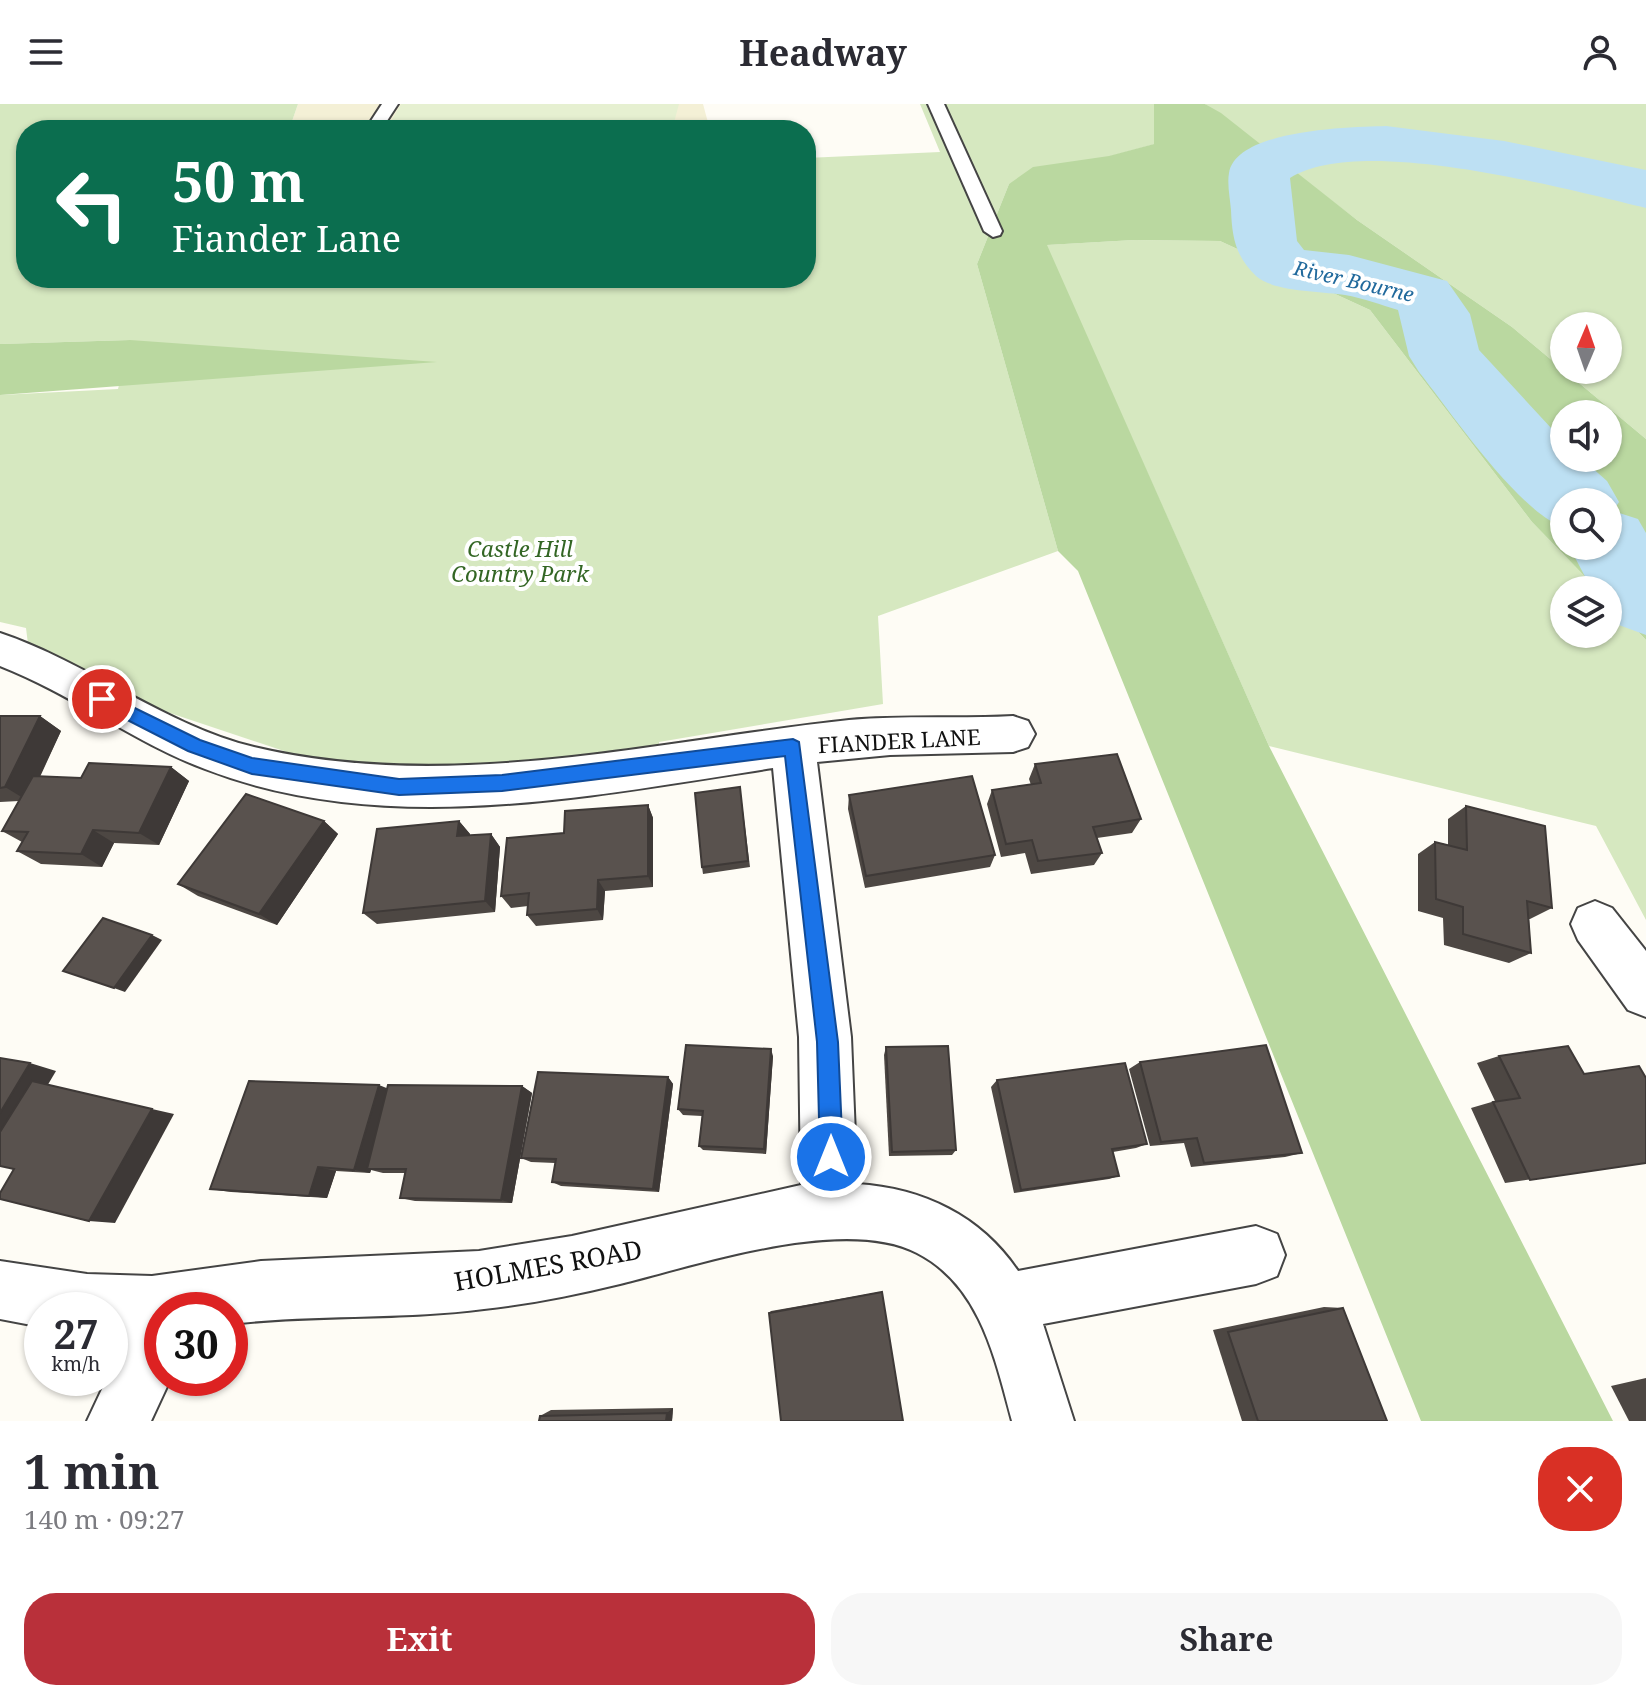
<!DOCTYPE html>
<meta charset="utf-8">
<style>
body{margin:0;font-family:"Noto Serif",serif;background:#f7f7f7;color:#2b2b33;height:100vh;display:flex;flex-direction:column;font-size:30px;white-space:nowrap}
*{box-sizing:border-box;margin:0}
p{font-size:26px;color:#7c7c81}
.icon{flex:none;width:44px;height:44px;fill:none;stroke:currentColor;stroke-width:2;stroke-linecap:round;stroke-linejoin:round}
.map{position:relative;height:1317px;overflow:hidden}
.panel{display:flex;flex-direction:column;background:#fff;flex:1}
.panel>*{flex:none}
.top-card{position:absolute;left:16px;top:16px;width:800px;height:168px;border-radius:32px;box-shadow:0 2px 6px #0004;background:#0b6e4f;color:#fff;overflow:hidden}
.needle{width:52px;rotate:2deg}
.fabs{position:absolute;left:1550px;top:208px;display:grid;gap:16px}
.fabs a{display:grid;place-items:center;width:72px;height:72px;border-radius:50%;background:#fff;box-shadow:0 2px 6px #0004;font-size:40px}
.speed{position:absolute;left:24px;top:1188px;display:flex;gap:16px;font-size:40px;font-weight:700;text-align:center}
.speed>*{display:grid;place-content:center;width:104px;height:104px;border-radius:50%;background:#fff;box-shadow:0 2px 6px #0004;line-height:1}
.speed small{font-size:20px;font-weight:400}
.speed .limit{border:12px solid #d22;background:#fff;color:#111}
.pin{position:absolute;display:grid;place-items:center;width:68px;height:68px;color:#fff;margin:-34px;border:4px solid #fff;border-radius:50%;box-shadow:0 2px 8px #0007}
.me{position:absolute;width:88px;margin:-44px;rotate:0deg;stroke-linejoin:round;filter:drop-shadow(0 0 6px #0008)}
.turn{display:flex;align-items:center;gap:28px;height:168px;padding:0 24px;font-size:36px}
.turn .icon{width:104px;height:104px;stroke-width:2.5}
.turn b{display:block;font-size:56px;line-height:68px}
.round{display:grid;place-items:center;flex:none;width:84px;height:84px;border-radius:32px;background:#f7f7f7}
.overview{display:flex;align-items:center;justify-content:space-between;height:136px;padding:0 24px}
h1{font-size:48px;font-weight:700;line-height:60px}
.button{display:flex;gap:16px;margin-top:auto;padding:16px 24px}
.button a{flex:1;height:92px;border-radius:32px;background:#b9303a;color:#fff;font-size:32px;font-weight:700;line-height:92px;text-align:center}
.button a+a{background:#f7f7f7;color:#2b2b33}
header{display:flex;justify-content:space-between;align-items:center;height:104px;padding:0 24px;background:#fff;font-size:36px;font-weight:700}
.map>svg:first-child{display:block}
</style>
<header><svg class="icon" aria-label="menu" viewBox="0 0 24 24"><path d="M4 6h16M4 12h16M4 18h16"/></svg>Headway<svg class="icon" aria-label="person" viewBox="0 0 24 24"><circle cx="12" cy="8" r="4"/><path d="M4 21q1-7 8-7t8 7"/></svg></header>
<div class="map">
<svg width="1646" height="1317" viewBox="0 0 1646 1317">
<rect width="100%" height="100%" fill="#fefcf5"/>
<polygon fill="#f4f0d6" points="298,0 703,0 710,26 289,26"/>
<g fill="#d6e8c0" fill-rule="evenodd">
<polygon points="0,0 298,0 289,26 26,26 26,174 806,174 806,54 940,48 920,0 1154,0 1155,40 1009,80 977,160 1058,447 878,512 883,600 659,638 659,646 551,660 364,665 299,652 164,607 28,540 26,524 0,518 0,291 118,285 130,236 0,240"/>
<path d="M 1205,0 L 1646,0 L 1646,335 L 1512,223 L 1357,116 ZM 1564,222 L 1608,222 L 1608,266 L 1564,266 Z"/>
<polygon points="1134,136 1220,137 1370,206 1532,418 1598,486 1564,486 1564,530 1608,530 1608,496 1646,536 1646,816 1596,722 1269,642 1046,141"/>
</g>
<g fill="#bad8a0" fill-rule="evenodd">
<path d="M 1154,0 L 1205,0 L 1221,9 L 1357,116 L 1512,223 L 1646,335 L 1646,536 L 1608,496 L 1608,486 L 1598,486 L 1532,418 L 1370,206 L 1220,137 L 1134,136 L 1047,141 L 1269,642 L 1613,1317 L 1421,1317 L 1078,467 L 1058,447 L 977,160 L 1009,80 L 1033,63 L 1109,52 L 1154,40 ZM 1564,310 L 1608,310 L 1608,354 L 1564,354 ZM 1564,398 L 1608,398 L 1608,442 L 1564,442 Z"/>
<polygon points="130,236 437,258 0,291 0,240"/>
</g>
<polygon fill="#e6f0d1" points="401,0 679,0 672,26 386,26"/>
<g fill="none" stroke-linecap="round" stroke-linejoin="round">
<path fill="#bde0f3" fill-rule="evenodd" d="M 1386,22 L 1504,37 L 1646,66 L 1646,104 C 1565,85 1360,29 1290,74 L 1297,137 L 1304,146 L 1349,151 L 1447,177 L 1470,210 L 1479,246 L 1564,338 L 1564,354 L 1581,354 L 1607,377 L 1619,398 L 1613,407 L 1638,415 L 1646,429 L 1646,531 L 1608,517 L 1608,486 L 1592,486 L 1569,442 L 1608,442 L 1608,398 L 1564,398 L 1564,423 C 1520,410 1450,307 1419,268 L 1409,252 L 1398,206 C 1381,201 1363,194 1345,191 C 1322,187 1273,188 1256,172 C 1235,152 1232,132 1231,106 C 1230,94 1227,80 1229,69 C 1236,25 1352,23 1386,22 Z"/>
<g stroke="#444" stroke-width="4">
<g id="service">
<polygon points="382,0 398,0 381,26 365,26"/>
<polygon points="928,0 944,0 1002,127 1000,131 993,133 984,127"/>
</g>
</g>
<g stroke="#444" stroke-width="4">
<g id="minor">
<path d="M 0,529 C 87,558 168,623 254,643 C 452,690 652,637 849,616 C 904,611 959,615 1013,612 L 1028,617 L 1035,630 L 1028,643 L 1013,648 L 890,651 L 817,658 L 851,933 L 857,1080 C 923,1084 981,1112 1018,1167 L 1256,1122 L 1277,1130 L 1285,1151 L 1277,1172 L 1256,1180 L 1043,1220 L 1074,1317 L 1012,1317 C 995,1254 980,1181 917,1149 C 844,1111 697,1161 620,1180 C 575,1191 530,1200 484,1205 C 400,1216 314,1210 230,1220 L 230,1206 L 162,1206 L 162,1274 L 171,1274 L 151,1317 L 87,1317 L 127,1232 L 110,1231 L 110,1206 L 42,1206 L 42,1223 L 0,1215 L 0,1157 L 87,1170 L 152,1172 L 261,1157 L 479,1147 L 572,1132 L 801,1081 L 799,933 L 773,664 C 590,692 385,735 205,665 C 133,638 72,590 0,562 Z"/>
<polygon points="1595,797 1612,804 1646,847 1646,913 1628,906 1578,836 1571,820 1578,804"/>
</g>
</g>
<use href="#service" fill="#fff" fill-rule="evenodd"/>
<use href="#minor" fill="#fff" fill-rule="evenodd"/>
</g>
<g fill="#4d4743">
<polygon points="0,612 40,612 61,627 40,673 81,674 171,663 189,677 159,741 114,739 102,763 41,760 17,747 22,738 2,727 19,697 0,698"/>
<polygon points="1035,660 1141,715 1132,729 1097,734 1102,749 1094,761 1031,770 1025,749 1001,753 987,700 992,686 1031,681 1029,675"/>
<polygon points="740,683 750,763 703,770 702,763"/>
<polygon points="849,691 995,751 990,763 865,784 848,705"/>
<polygon points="648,701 653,714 653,783 605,787 603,816 536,822 527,811 528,802 511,804 501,792 564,729"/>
<polygon points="1466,702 1552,804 1530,815 1529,815 1531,849 1509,859 1444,841 1443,814 1418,807 1418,750 1435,738 1448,741 1448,715"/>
<polygon points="324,717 338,730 277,821 198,792 178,780"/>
<polygon points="459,717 470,730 469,732 491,730 500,743 495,808 377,820 363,809"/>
<polygon points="886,943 956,1046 952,1051 889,1052 884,951"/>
<polygon points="773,952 766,1050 703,1046 699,1042 702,1012 683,1011 678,1005"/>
<polygon points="1499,952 1584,970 1646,1059 1505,1079 1471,1004 1495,997 1477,959"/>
<polygon points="1140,958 1302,1049 1285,1053 1191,1063 1184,1039 1150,1042 1129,965"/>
<polygon points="668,973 673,980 659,1088 561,1082 552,1078 555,1059 531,1058 521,1054"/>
<polygon points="997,976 1147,1040 1136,1044 1113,1048 1119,1072 1109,1075 1014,1089 991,983"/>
<polygon points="522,982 532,989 512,1099 415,1097 400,1094 405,1069 383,1069 371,1066 370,1069 336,1067 327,1094 231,1088 210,1085 387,984"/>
<polygon points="880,1188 882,1188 769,1209 771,1207"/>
<polygon points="1324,1203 1343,1204 1387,1317 1242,1317 1213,1226"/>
<polygon points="1646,1274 1646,1317 1629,1317 1611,1282"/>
<polygon points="673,1304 672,1317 539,1317 540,1312 551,1306"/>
</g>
<g fill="#3e3937">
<polygon points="40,612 61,627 28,697 5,683"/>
<polygon points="171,663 189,677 159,741 139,729"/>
<polygon points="648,701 653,714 653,783 648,772"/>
<polygon points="324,717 338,730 277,821 259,810"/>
<polygon points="459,717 470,730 468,745 457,732"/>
<polygon points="93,726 114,739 102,763 81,750"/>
<polygon points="491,730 500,743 495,808 485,797"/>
<polygon points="598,776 605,787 603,816 597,805"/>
<polygon points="152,831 162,836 125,888 114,884"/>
<polygon points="771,945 773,952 766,1050 764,1045"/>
<polygon points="30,959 56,967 8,1048 0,1047 0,1009"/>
<polygon points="668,973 673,980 659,1088 653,1085"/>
<polygon points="379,981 394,987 367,1065 371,1066 370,1069 354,1066"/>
<polygon points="522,982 532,989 512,1099 501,1096"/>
<polygon points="152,1005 174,1010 115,1119 89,1117"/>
<polygon points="318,1063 336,1067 327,1094 309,1092"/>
<polygon points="673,1304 672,1317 666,1317 667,1309"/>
</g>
<g fill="#59524e" stroke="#3e3937" stroke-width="2">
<polygon points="0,612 40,612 5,683 0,684"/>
<polygon points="1117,650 1141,715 1093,723 1102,749 1038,757 1032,736 1006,740 992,686 1041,679 1035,660"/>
<polygon points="89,659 171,663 139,729 93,726 81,750 17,747 28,728 2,727 33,672 81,674"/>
<polygon points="972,672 995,751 866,772 849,691"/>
<polygon points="740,683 748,757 702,763 695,689"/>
<polygon points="246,690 324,717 259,810 178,780"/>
<polygon points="648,701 648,772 598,776 597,805 527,811 529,789 501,792 507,734 564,729 565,707"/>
<polygon points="1466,702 1545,722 1552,804 1527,797 1531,849 1463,830 1463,803 1436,795 1435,738 1467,746"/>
<polygon points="459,717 457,732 491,730 485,797 363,809 377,725"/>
<polygon points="103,814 152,831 114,884 63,867"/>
<polygon points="686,941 771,945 764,1045 699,1042 703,1007 678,1005"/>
<polygon points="1266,941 1302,1049 1204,1059 1197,1034 1161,1038 1140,958"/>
<polygon points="948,942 956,1046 892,1048 886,943"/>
<polygon points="1568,942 1584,970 1639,962 1646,974 1646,1059 1530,1076 1493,998 1520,994 1499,952"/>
<polygon points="0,954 30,959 0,1009"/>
<polygon points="1125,959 1147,1040 1112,1045 1119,1072 1021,1086 997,976"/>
<polygon points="538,968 668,973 653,1085 552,1078 556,1055 521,1054"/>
<polygon points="32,977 152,1005 89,1117 0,1095 0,1089 14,1065 0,1062 0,1028"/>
<polygon points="249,977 379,981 354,1066 318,1063 309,1092 210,1085"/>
<polygon points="388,981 522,982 501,1096 400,1094 406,1065 367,1065"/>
<polygon points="882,1188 903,1317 781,1317 769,1209"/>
<polygon points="1343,1204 1387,1317 1258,1317 1228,1228"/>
<polygon points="667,1309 666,1317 539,1317 540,1312"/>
</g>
<polygon fill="#1a73e8" stroke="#114b97" stroke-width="2" points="102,588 200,636 252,654 399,675 502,671 793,635 799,638 838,938 843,1053 839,1061 831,1064 823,1061 820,1053 817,938 785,652 502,687 399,691 252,670 188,647 96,600 94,595"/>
<g text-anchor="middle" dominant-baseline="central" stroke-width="8" stroke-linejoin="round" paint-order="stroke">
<g font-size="20" font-style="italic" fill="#20699c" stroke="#fff">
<text transform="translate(1354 177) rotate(13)">River Bourne</text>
</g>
<g font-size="22" font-style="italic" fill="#336624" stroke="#fff">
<text x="520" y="444">Castle Hill<tspan x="520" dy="25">Country Park</tspan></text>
</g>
<g font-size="22" fill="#111" stroke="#fff">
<text transform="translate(899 636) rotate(-3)">FIANDER LANE</text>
</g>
<g font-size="26" fill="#111" stroke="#fff">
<text transform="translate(548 1161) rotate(-10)">HOLMES ROAD</text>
</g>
</g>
</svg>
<div class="fabs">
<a><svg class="needle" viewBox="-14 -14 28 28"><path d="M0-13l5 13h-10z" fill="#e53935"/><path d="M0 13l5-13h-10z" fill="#7c7c81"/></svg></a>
<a><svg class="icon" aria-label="sound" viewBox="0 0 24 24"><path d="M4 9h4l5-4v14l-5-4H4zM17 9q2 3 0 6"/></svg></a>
<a><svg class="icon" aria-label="search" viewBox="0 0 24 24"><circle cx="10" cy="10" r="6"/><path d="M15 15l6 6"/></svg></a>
<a><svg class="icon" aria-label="layers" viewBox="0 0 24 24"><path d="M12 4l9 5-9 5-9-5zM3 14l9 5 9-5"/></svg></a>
</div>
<div class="speed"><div>27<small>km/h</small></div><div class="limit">30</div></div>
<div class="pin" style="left:102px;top:595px;background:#d93025"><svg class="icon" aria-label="arrive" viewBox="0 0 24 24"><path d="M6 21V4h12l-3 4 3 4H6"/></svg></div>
<svg class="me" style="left:831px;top:1053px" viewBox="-20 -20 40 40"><circle r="17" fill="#1a73e8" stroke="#fff" stroke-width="3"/><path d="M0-11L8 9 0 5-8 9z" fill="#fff"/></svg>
<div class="top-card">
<div class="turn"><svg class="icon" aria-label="left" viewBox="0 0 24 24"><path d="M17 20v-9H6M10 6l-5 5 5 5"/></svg><div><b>50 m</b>Fiander Lane</div></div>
</div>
</div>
<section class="panel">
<div class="overview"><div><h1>1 min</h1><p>140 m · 09:27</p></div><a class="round" style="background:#d93025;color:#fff"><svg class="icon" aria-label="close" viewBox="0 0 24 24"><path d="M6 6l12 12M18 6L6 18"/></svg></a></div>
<div class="button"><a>Exit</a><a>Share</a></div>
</section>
